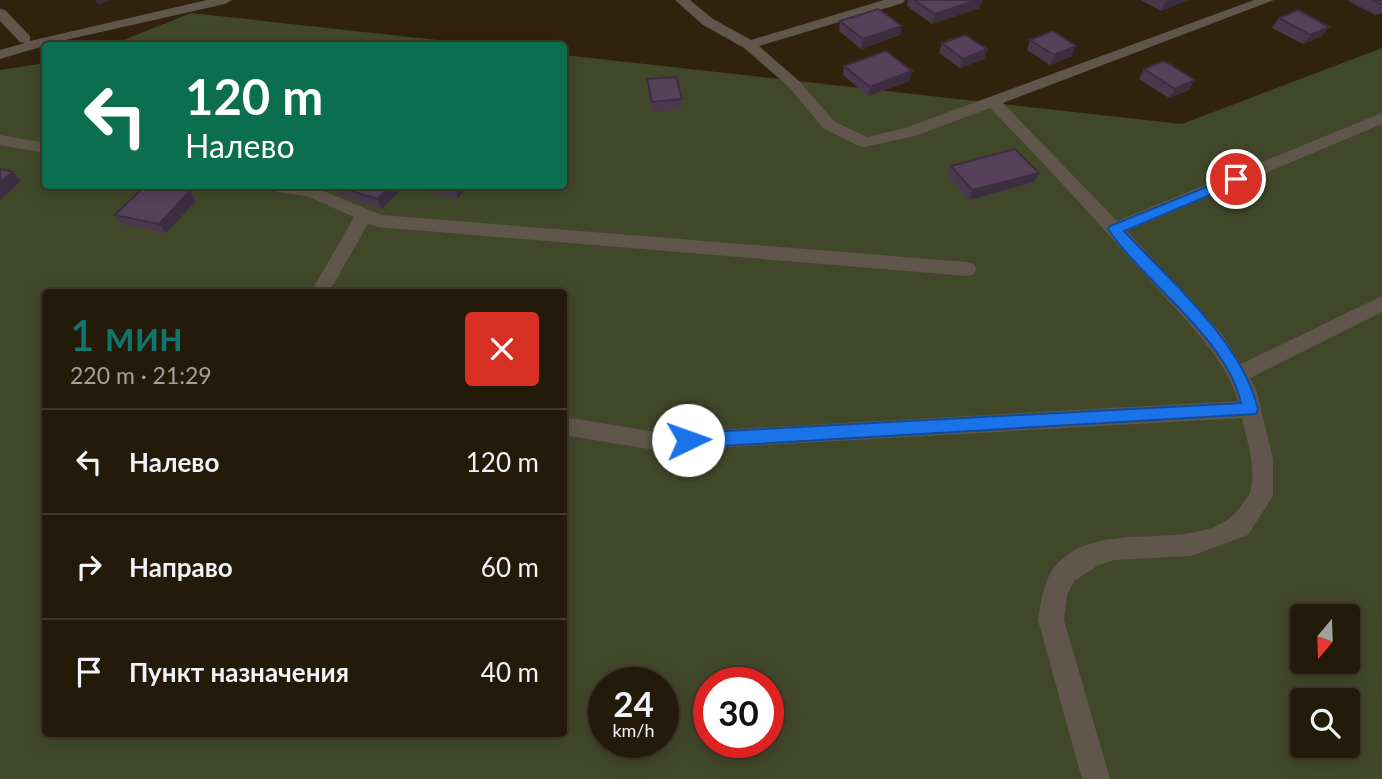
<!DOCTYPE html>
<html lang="ru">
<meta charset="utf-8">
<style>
body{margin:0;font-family:Lato,sans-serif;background:#302718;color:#f1f3f6;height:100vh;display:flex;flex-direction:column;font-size:26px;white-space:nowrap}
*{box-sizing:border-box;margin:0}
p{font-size:23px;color:#a3a19c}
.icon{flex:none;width:38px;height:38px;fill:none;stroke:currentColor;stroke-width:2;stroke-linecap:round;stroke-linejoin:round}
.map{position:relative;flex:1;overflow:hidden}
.panel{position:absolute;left:42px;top:289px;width:525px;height:448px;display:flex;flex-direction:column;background:#241a0a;border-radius:7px;box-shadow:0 4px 18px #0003,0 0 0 2px #41382b}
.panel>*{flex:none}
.banner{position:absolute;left:42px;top:42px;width:525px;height:147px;border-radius:7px;box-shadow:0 4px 18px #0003,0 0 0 2px #41382b;background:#0b6e4f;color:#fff;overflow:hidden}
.needle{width:46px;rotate:199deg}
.buttons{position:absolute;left:1290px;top:604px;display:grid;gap:14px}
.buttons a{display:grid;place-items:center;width:70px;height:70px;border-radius:7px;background:#241a0a;box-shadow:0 4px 18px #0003,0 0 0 2px #41382b;font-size:35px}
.speed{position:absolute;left:588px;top:667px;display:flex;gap:14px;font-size:35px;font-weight:700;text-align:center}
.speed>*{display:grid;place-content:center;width:91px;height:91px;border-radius:50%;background:#241a0a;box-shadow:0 4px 18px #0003,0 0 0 2px #41382b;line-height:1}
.speed small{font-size:18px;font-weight:400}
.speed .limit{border:10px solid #d22;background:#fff;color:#111}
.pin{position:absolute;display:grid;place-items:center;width:60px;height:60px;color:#fff;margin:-30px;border:4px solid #fff;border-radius:50%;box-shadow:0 2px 7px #0007}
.me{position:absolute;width:77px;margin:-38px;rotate:87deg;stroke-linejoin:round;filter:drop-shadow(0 0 5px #0008)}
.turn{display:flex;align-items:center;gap:24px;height:147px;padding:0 28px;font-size:32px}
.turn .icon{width:91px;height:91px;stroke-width:2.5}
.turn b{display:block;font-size:49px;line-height:60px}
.round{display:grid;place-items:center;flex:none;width:74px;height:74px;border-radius:7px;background:#302718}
.head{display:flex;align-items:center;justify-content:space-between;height:119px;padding:0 28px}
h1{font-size:42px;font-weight:600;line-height:52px;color:#0f766e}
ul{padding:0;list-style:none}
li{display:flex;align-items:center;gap:21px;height:105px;padding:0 28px;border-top:2px solid #41382b}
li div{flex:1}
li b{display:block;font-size:26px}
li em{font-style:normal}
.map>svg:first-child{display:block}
</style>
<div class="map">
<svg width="1382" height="779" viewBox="0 0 1382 779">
<rect width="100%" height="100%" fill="#30220d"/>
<g fill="#41482a" fill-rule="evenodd">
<polygon points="191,13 483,45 111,45"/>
<path d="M 1382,48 L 1382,779 L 0,779 L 0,70 L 45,63 L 46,186 L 564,186 L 564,55 L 1182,124 ZM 46,292 L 564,292 L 564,733 L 46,733 ZM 1302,616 L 1348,616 L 1348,662 L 1302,662 ZM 604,682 L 663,682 L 663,742 L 604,742 ZM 709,682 L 768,682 L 768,742 L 709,742 ZM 1302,700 L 1348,700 L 1348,746 L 1302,746 Z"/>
</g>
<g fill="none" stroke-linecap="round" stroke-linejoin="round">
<g fill="#61564b" fill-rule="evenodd">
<polygon points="207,0 232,0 225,4 61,41 0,59 0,50 25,43 20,42 0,21 0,9 5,10 30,36 30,41"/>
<path d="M 675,0 L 690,0 L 713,19 L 751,40 L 884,0 L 905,0 L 903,3 L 759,46 L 799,81 L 835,122 L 867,137 L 905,128 L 1254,0 L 1274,0 L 1003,103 L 1117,221 L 1382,113 L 1382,124 L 1127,231 L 1222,334 L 1241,364 L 1382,296 L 1382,312 L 1250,378 L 1256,389 L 1273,459 L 1273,496 L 1248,535 L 1191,556 L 1114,560 L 1097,566 L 1074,581 L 1067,595 L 1064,620 L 1110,779 L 1082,779 L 1038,620 C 1041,602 1044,578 1057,564 C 1104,513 1203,560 1241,506 C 1243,503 1248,497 1250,493 C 1257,470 1247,441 1242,418 L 661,451 L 564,435 L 564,417 L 661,433 L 1238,401 C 1229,362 1181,315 1154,285 C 1100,225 1046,165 990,108 L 915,136 L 865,147 L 859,146 L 823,128 L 789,87 L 744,48 L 703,25 Z"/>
<polygon points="0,135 46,143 46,153 0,145"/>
<polygon points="268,186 312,186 381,215 967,262 974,264 976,269 974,274 967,276 378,227 368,224 329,292 311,292 354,217 307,196 277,192"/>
</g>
</g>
<g fill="#4b384d">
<polygon points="908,0 982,0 980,8 932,24 907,6"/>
<polygon points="1141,0 1188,0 1161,11"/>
<polygon points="1349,0 1382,0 1382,13 1376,15 1348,1"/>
<polygon points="1279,18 1322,36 1303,44 1272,28"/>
<polygon points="840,21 902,26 900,35 861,49 839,31"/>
<polygon points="1030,40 1072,56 1050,65 1027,50"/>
<polygon points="942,43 987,49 984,59 960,68 939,53"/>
<polygon points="844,66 910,81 868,96 843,75"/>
<polygon points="1144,69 1189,90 1169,98 1139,79"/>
<polygon points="647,79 682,99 682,109 653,112 648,89"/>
<polygon points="951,166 1039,173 1034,182 969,200 947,175"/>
<polygon points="336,186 404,186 382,209 340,195"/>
<polygon points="425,186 468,186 458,199 427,191"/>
<polygon points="190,191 196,201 166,233 123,225 115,215"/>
</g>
<g fill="#3d2e3f">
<polygon points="95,0 111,0 98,5"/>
<polygon points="977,0 982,0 980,8 932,24 935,14"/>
<polygon points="1169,0 1188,0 1161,11 1166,1"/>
<polygon points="902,26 900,35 861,49 863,39"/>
<polygon points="1329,27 1322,36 1303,44 1310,35"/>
<polygon points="1076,46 1072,56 1050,65 1054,55"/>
<polygon points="987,49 984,59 960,68 963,59"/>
<polygon points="912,71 910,81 868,96 870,87"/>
<polygon points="1195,80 1189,90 1169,98 1175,89"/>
<polygon points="13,172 21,181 0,200 0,182"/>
<polygon points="1039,173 1034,182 969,200 972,190"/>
<polygon points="391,186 404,186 382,209 377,199"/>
<polygon points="458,186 468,186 458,199 455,189"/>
<polygon points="190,191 196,201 166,233 159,224"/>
</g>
<g fill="#57415a" stroke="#3d2e3f" stroke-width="2">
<polygon points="914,0 977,0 935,14"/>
<polygon points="1373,0 1382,0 1382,5"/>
<polygon points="878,9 902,26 863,39 840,21"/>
<polygon points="1298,10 1329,27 1310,35 1279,18"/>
<polygon points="1053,31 1076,46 1054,55 1030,40"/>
<polygon points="965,35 987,49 963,59 942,43"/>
<polygon points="886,51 912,71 870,87 844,66"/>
<polygon points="1164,61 1195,80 1175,89 1144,69"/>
<polygon points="676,77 682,99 652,102 647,79"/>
<polygon points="1015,149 1039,173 972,190 951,166"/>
<polygon points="0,169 13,172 0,182"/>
<polygon points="145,186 160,186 190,191 159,224 115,215"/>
<polygon points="336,186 391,186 377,199"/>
<polygon points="442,186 458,186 455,189"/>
</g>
<path fill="#1a73e8" stroke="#114b97" stroke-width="2" d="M 1236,175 L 1241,176 L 1241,182 L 1124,231 C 1170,281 1242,341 1258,409 L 1256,414 L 688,448 L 682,446 L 680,440 L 682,435 L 688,433 L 1241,403 C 1226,337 1145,284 1108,229 L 1110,226 Z"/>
</svg>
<div class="buttons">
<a><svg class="needle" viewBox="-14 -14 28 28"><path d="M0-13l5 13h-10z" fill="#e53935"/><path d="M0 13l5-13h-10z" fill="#a3a19c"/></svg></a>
<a><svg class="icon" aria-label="search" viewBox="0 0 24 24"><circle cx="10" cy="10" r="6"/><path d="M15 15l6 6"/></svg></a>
</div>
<div class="speed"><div>24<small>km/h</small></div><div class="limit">30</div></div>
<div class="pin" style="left:1236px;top:179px;background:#d93025"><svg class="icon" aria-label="arrive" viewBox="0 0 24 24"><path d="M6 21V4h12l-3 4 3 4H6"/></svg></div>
<svg class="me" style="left:688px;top:440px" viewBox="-20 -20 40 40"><circle r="19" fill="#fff"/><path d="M0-13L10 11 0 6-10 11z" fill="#1a73e8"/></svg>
<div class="banner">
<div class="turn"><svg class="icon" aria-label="left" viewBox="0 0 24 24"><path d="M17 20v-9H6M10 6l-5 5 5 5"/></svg><div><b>120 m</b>Налево</div></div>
</div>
<section class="panel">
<div class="head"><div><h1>1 мин</h1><p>220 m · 21:29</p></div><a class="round" style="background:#d93025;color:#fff"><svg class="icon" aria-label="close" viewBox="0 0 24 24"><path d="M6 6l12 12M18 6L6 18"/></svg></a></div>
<ul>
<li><svg class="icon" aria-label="left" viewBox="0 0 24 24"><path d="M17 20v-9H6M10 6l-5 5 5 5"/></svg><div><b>Налево</b></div><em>120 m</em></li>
<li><svg class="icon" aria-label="right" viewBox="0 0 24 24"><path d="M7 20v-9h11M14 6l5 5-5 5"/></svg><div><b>Направо</b></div><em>60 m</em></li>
<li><svg class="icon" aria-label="arrive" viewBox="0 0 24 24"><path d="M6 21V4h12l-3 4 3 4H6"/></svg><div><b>Пункт назначения</b></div><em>40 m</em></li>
</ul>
</section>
</div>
